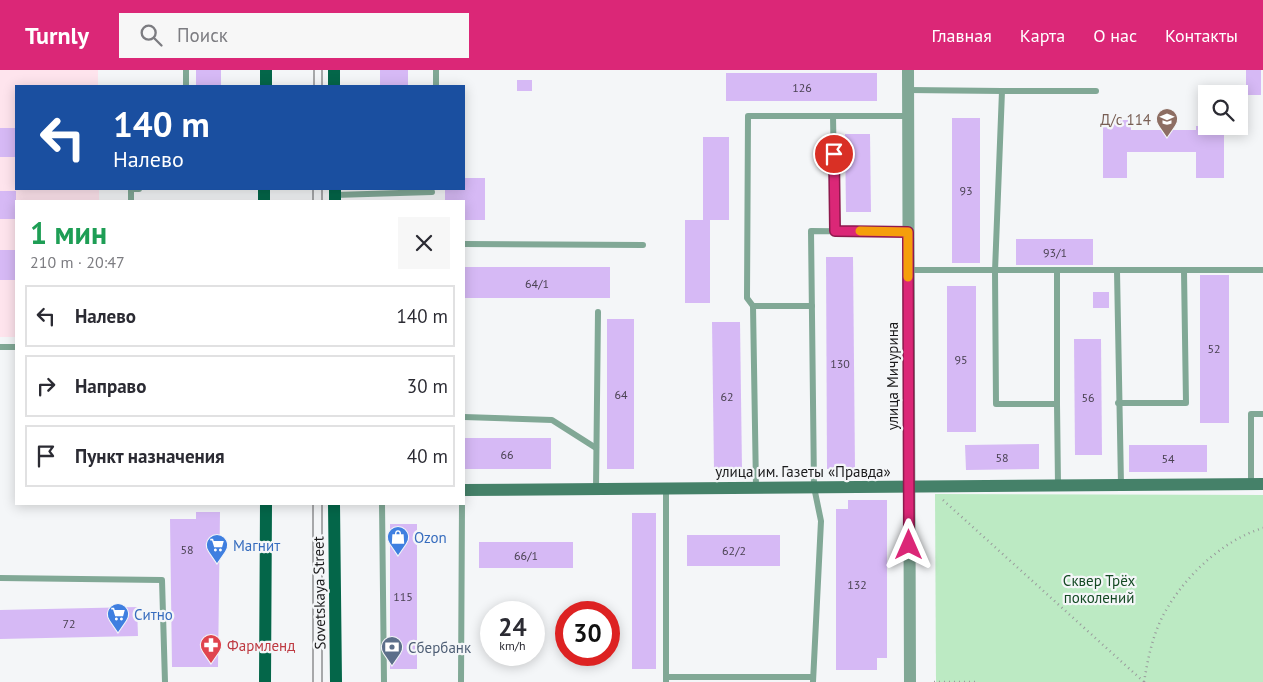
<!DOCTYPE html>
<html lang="ru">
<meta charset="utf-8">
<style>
body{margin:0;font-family:"PT Sans",sans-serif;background:#f7f7f7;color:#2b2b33;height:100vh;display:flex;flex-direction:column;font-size:19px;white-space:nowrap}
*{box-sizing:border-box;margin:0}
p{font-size:16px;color:#7c7c81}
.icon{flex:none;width:28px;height:28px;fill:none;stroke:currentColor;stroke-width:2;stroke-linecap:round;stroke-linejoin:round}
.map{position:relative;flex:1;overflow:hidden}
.panel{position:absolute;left:15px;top:130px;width:450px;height:305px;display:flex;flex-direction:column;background:#fff;border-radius:0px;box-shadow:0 2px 12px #0003}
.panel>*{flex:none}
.banner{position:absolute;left:15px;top:15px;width:450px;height:105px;border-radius:0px;box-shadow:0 2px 12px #0003;background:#1a4fa0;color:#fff;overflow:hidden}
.fabs{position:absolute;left:1198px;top:15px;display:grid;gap:10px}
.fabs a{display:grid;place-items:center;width:50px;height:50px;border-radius:0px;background:#fff;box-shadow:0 2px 12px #0003;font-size:25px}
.speed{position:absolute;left:480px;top:531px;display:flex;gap:10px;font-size:25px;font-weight:700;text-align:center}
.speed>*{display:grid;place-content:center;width:65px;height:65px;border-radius:50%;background:#fff;box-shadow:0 2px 12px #0003;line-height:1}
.speed small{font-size:12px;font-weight:400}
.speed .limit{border:8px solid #d22;background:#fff;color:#111}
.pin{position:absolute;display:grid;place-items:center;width:42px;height:42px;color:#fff;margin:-21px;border:2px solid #fff;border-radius:50%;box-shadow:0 1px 5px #0007}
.me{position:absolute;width:55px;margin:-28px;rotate:0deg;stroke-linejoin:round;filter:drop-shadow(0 0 4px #0008)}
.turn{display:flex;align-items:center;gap:18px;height:105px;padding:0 15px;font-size:22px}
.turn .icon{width:65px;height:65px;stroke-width:2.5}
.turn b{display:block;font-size:35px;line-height:42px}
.round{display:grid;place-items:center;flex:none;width:52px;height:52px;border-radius:0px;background:#f7f7f7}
.overview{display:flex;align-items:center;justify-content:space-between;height:85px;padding:0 15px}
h1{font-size:30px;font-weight:600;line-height:38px;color:#1e9e55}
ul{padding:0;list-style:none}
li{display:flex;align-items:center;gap:15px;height:62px;margin:0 10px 8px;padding:0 5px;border:2px solid #e1e1e2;border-radius:0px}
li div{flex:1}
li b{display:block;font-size:19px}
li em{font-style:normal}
header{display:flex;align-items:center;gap:30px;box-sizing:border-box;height:70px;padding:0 25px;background:#db2777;color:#fff}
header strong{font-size:24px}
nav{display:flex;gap:28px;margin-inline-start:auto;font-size:18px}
.search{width:350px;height:45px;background:#f7f7f7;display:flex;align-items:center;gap:12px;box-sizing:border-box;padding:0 18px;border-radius:0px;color:#7c7c81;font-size:19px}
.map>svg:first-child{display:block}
</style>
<header>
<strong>Turnly</strong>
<div class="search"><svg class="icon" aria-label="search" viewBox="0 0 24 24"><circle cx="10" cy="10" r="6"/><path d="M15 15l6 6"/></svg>Поиск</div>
<nav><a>Главная</a><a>Карта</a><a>О нас</a><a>Контакты</a></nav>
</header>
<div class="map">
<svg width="1263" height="612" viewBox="0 0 1263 612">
<rect width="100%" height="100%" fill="#f4f6f8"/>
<polygon fill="#fee4ed" points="0,0 98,0 98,16 16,16 16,119 99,119 99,131 16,131 16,267 0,267"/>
<polygon fill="#bceac3" points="935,424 1263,425 1263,612 936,612"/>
<g fill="#d6b9f5">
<rect x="196" y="0" width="25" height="16"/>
<rect x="380" y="0" width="28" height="16"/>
<rect x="1246" y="0" width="15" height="25"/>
<rect x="726" y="3" width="151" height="28"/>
<rect x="517" y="10" width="15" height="11"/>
<rect x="952" y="48" width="28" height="145"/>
<polygon points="1103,50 1131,50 1131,60 1196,60 1196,56 1224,56 1224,108 1196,108 1196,82 1127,82 1127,108 1103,108"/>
<rect x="0" y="58" width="16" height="29"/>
<polygon points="845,64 870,64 871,142 846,142"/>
<polygon points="703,67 729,67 729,150 710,150 710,233 685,233 685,150 703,150"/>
<polygon points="464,108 485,108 485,150 464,150 464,131 445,131 445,119 464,119"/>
<rect x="0" y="121" width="16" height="28"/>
<rect x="1016" y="169" width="77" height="26"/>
<rect x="0" y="180" width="16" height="30"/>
<polygon points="826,187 853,187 855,399 827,399"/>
<rect x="464" y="197" width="146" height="31"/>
<rect x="1200" y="205" width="29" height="148"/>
<rect x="947" y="216" width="29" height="146"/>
<rect x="1093" y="222" width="16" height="16"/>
<rect x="607" y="249" width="27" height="150"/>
<polygon points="712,252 740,252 742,400 714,400"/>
<polygon points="1074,269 1101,269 1102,385 1075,385"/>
<rect x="464" y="368" width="87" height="31"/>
<polygon points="1039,374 1039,399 966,400 965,375"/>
<rect x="1129" y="375" width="78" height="27"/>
<polygon points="848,430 887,430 887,588 877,588 877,600 836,600 836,439 848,439"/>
<polygon points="196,442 220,442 218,597 172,597 170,449 196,449"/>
<rect x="632" y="443" width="24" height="156"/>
<rect x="390" y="454" width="27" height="145"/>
<rect x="687" y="465" width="93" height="31"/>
<rect x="479" y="472" width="94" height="26"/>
<polygon points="137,537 138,566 0,569 0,540"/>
</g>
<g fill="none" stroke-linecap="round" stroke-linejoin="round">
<g stroke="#999a9c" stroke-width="2.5" stroke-dasharray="1 4" stroke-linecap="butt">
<polyline points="943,430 1144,612"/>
<polyline points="934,612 979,612"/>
<path d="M 1144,612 C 1148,588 1153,563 1165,542 C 1185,506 1223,470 1263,458"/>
</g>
<g stroke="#81a896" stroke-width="6">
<polyline points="186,0 186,16"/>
<polyline points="436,16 436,0"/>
<polyline points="908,20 1002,21 995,201 996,334 1057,334 1058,415"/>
<polyline points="1002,21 1096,21"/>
<polyline points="833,46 835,161"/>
<polyline points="335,125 432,122"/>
<polyline points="131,131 131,119 139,119"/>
<polyline points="464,174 643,175"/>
<polyline points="908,200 1263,200"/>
<polyline points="1057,201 1057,334"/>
<polyline points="1117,201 1121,415"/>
<polyline points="753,236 812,236"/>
<polyline points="0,277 16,277"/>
<polyline points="1118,333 1186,333 1184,201"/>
<polyline points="464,347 552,350 596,378"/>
<polyline points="1251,414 1251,344 1263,344"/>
<polyline points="756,417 753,236 747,228 748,46 908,46"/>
<polyline points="596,418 598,242"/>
<polyline points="382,434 384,612"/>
<polyline points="0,508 162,510 165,612"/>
<polyline points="666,607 813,607"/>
<polyline points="461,612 462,434"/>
<polyline points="666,612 666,418"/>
<polyline points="813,612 821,451 814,417 811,161 908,162"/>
</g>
<polyline stroke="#81a896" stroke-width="12" points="908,0 910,612"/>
<polyline stroke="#458169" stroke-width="12" points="464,420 1263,414"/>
<g stroke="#046649" stroke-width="12">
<polyline points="334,0 334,16"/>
<polyline points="266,16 266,0"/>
<polyline points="264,119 264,131"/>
<polyline points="335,119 335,131"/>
<polyline points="334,434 336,612"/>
<polyline points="265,612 266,434"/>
</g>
<g stroke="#5a5b5c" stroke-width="1">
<polyline points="314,16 314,0"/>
<polyline points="322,16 322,0"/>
<polyline points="313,131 313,119"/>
<polyline points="322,131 322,119"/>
<polyline points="313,612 313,434"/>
<polyline points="322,612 322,434"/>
</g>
</g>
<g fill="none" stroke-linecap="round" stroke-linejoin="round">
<g stroke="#8e194d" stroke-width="12">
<polyline id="route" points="834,84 835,161 908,162 909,475"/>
</g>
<use href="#route" stroke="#db2777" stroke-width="9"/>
<polyline stroke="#f59e0b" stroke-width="9" points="860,161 908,162 908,207"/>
</g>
<defs>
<g id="school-pin" transform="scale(1.125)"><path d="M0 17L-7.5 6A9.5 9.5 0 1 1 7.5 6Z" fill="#8d6e63" stroke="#f4f6f8"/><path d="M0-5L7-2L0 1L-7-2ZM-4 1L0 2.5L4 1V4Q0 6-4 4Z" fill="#fff"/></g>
<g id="shop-pin" transform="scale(1.125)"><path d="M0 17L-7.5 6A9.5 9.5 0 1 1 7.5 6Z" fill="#3f7fe0" stroke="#f4f6f8"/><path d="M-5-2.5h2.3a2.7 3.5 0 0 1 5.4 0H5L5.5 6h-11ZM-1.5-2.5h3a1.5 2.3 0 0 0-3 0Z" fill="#fff"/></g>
<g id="supermarket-pin" transform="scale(1.125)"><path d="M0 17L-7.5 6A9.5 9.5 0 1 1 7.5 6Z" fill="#3f7fe0" stroke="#f4f6f8"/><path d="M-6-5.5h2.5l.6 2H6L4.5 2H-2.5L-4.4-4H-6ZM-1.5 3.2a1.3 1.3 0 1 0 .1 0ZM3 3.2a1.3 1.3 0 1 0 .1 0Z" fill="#fff"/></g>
<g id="pharmacy-pin" transform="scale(1.125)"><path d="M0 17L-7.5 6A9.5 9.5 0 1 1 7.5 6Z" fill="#e0444e" stroke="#f4f6f8"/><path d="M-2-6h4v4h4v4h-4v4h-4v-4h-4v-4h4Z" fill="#fff"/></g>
<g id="bank-pin" transform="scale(1.125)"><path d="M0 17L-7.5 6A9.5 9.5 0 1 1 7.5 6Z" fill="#5c6f8a" stroke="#f4f6f8"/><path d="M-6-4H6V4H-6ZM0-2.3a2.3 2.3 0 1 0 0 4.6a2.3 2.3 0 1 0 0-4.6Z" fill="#fff"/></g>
</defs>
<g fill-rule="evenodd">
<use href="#school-pin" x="1167" y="49"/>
<use href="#shop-pin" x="398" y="467"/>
<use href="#supermarket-pin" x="217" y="475"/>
<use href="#supermarket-pin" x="118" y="544"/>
<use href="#pharmacy-pin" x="211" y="575"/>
<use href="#bank-pin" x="392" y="577"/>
</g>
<g text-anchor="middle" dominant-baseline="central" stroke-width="4.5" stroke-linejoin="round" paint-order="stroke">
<g font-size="12" fill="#4a4252">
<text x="802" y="17">126</text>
<text x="966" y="120">93</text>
<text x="1055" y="182">93/1</text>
<text x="537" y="213">64/1</text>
<text x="1214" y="278">52</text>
<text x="961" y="289">95</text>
<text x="840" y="293">130</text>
<text x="621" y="324">64</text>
<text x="727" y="326">62</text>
<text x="1088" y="327">56</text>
<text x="507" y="384">66</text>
<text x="1002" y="387">58</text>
<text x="1168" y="388">54</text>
<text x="187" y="479">58</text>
<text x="734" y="480">62/2</text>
<text x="526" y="485">66/1</text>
<text x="857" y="514">132</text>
<text x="403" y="526">115</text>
<text x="69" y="553">72</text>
</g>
<g font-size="15" fill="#785e54" stroke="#f4f6f8" text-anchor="end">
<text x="1151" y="49">Д/с 114</text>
</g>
<g font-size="15" fill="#1b1b1c" stroke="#f4f6f8">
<text transform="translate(892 306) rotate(-90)">улица Мичурина</text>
<text x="803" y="401">улица им. Газеты «Правда»</text>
<text transform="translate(319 523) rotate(-91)">Sovetskaya Street</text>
</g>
<g font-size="15" fill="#366cbe" stroke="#f4f6f8" text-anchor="start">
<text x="414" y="467">Ozon</text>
<text x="233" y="475">Магнит</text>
<text x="134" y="544">Ситно</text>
</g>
<g font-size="15" fill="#154a24" stroke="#f4f6f8">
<text x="1099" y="510">Сквер Трёх<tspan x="1099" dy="17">поколений</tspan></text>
</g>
<g font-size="15" fill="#be3a42" stroke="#f4f6f8" text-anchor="start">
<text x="227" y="575">Фармленд</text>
</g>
<g font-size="15" fill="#4e5e75" stroke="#f4f6f8" text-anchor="start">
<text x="408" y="577">Сбербанк</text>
</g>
</g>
</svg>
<div class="fabs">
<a><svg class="icon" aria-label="search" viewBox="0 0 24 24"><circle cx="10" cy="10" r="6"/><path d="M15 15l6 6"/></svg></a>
</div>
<div class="speed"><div>24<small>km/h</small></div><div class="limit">30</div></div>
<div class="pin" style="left:834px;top:84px;background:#d93025"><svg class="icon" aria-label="arrive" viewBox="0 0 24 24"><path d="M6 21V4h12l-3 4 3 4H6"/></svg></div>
<svg class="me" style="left:909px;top:475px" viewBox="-20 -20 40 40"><path d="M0-17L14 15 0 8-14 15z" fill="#db2777" stroke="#fff" stroke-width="4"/></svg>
<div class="banner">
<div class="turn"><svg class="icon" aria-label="left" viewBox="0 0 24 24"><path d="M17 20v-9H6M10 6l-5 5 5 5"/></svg><div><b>140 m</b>Налево</div></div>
</div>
<section class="panel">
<div class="overview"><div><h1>1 мин</h1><p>210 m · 20:47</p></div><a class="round"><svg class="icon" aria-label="close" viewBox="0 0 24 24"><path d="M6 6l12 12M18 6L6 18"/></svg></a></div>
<ul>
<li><svg class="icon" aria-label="left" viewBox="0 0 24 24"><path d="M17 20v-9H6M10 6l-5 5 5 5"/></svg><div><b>Налево</b></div><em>140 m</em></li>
<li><svg class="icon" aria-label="right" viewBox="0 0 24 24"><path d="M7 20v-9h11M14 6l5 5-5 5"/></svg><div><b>Направо</b></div><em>30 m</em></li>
<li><svg class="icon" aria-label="arrive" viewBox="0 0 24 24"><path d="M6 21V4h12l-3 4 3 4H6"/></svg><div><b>Пункт назначения</b></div><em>40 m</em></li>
</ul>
</section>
</div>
